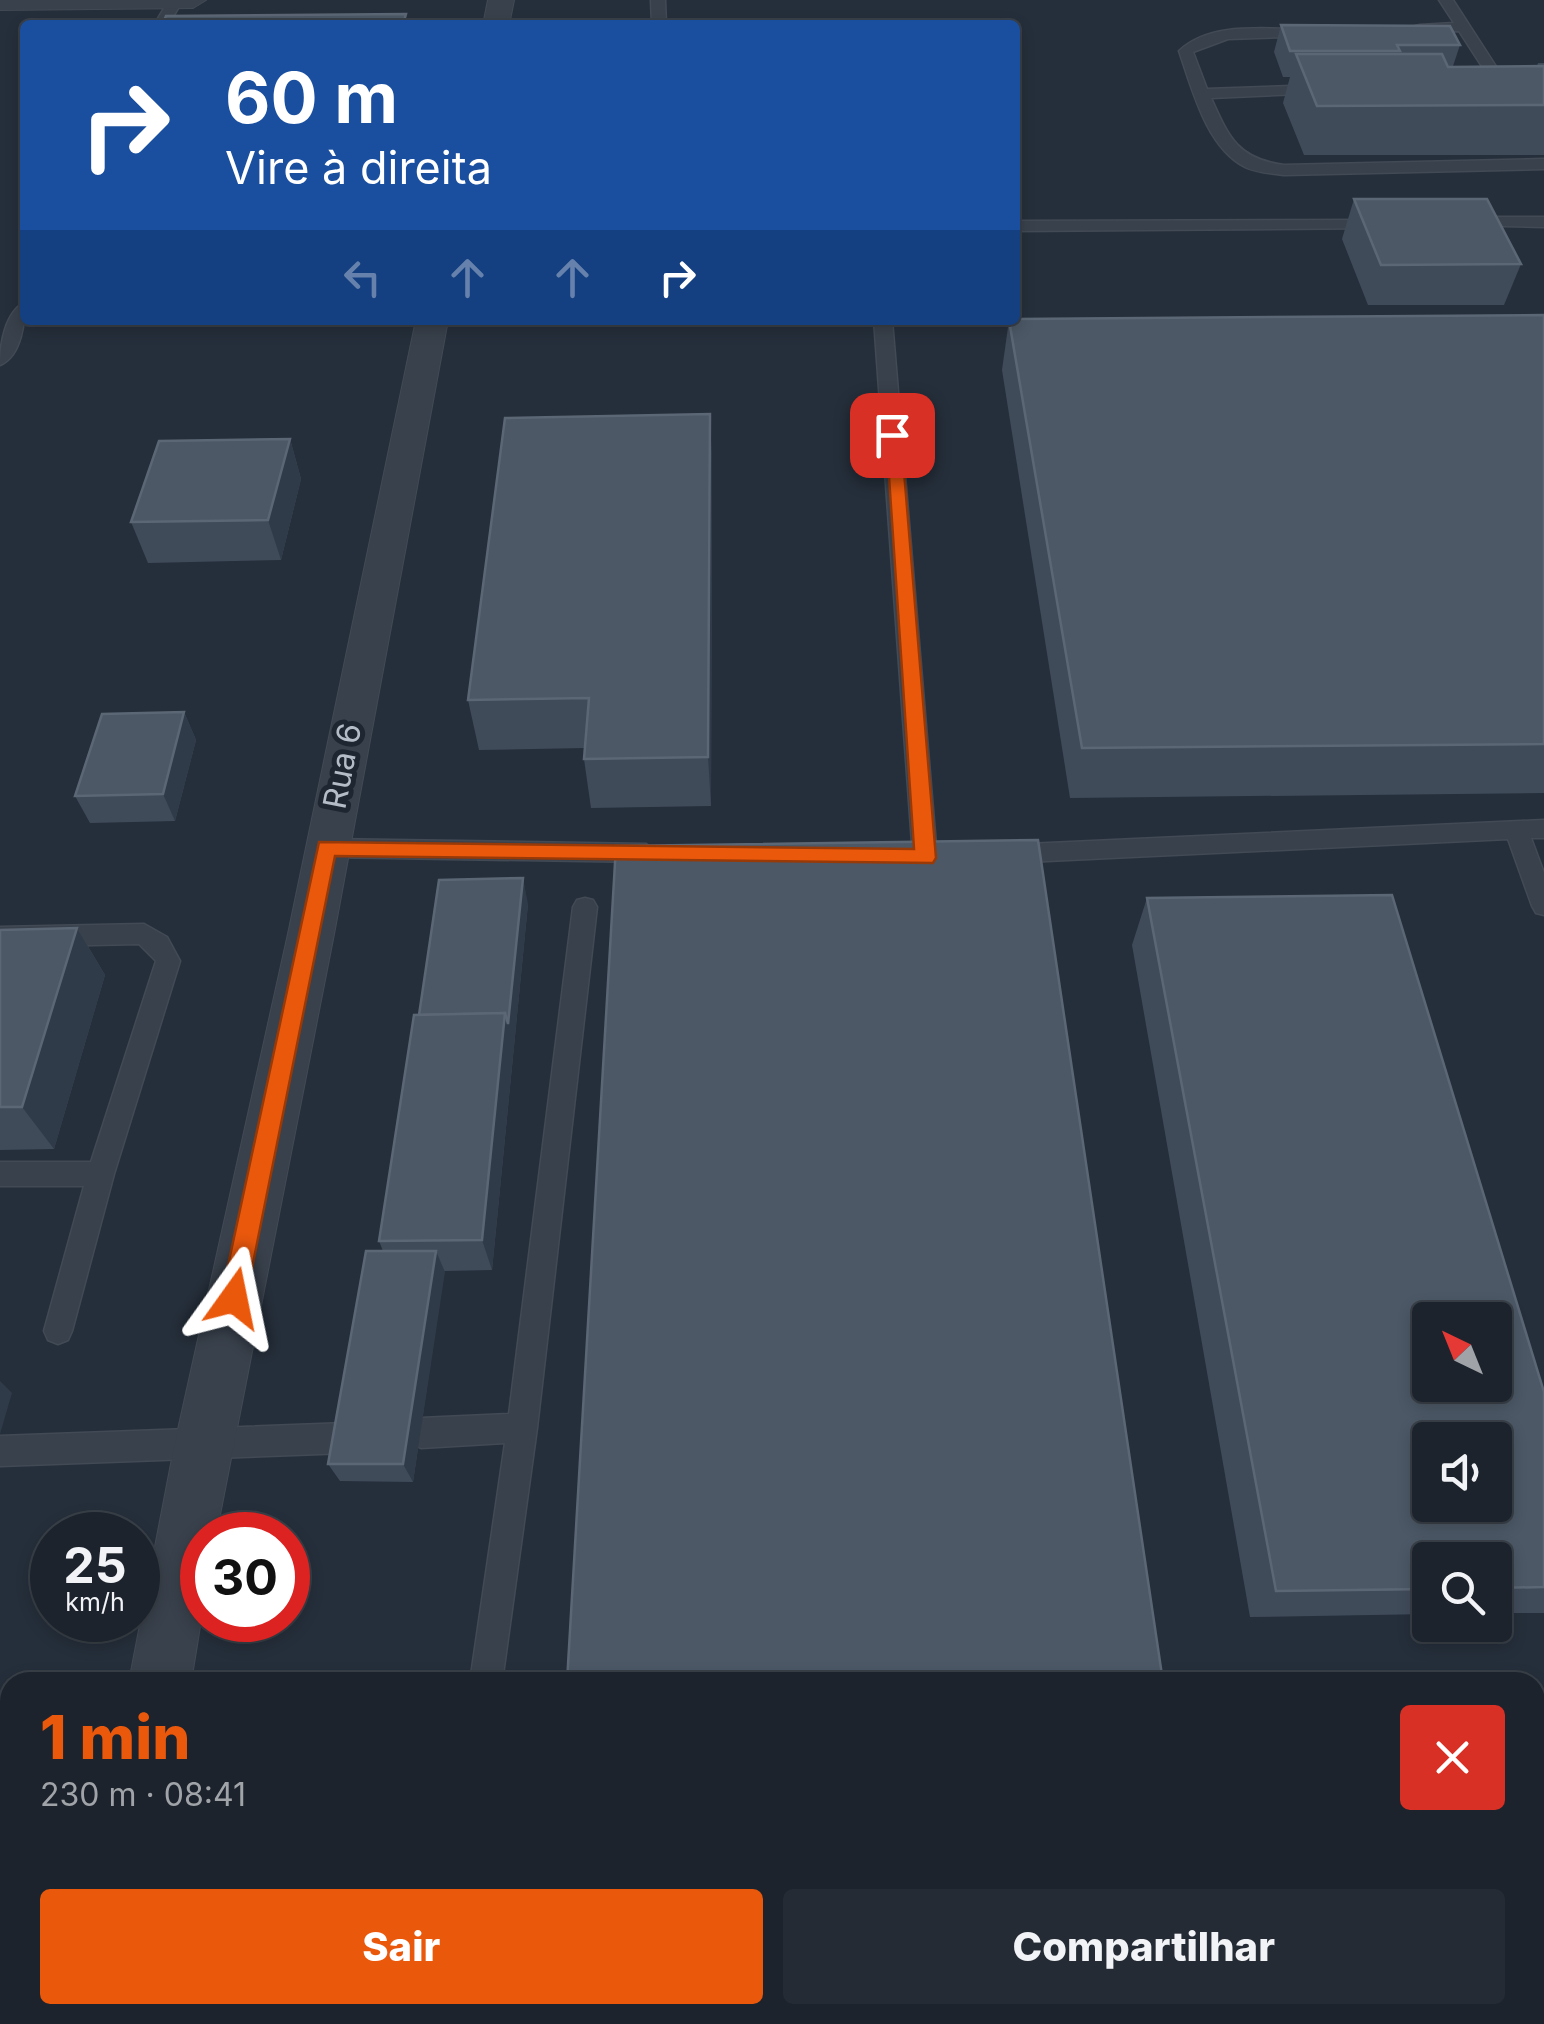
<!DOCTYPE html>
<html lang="pt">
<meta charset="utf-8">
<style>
body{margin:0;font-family:Inter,sans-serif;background:#252b34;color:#f1f3f6;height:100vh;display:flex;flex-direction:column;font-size:38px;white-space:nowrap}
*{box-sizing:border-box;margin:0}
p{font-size:32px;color:#a0a4a9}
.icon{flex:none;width:55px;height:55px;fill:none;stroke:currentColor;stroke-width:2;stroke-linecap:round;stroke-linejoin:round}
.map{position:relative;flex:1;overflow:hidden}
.side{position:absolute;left:0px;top:1672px;width:1545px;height:352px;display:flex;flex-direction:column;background:#1c232c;border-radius:30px 30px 0 0;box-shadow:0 5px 15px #0003,0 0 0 2px #3a4048}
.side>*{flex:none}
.hud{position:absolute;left:20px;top:20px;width:1000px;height:305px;border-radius:10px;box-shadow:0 5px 15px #0003,0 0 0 2px #3a4048;background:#1a4fa0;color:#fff;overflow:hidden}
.needle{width:65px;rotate:317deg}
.fabs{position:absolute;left:1412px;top:1302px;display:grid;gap:20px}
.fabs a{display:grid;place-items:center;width:100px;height:100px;border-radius:10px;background:#1c232c;box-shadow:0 5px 15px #0003,0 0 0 2px #3a4048;font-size:50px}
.speed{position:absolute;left:30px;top:1512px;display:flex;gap:20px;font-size:50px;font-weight:700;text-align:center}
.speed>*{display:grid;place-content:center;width:130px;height:130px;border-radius:50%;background:#1c232c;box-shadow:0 5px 15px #0003,0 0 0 2px #3a4048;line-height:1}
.speed small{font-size:25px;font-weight:400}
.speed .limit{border:15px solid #d22;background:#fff;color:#111}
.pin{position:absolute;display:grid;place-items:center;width:85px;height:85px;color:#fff;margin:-42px;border-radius:20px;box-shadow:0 5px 15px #0006}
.me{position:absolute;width:110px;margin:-55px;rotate:12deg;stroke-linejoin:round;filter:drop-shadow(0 0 8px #0008)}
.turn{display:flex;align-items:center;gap:35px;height:210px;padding:0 40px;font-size:45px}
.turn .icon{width:130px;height:130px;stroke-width:2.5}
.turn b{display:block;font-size:70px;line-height:85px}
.lanes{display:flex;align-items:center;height:95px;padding:0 40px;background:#0003;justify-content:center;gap:50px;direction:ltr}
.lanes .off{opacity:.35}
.round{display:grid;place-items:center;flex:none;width:105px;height:105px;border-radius:10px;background:#252b34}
.summary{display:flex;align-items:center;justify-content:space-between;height:170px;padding:0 40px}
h1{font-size:60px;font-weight:800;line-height:75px;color:#ea580c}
.action{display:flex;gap:20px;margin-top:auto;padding:20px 40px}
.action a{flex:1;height:115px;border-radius:10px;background:#ea580c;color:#fff;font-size:40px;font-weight:800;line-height:115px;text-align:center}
.action a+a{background:#252b34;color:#f1f3f6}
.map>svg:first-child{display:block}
</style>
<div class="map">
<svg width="1544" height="2024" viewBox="0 0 1544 2024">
<rect width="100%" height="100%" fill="#252f3b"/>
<polygon fill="#273a3c" points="10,1982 10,2015 262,2015 267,2024 0,2024 0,1992"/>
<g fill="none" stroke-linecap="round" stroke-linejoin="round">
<g stroke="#424a55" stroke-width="3">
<g id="service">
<polygon points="169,0 183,0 168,25 154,25"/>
<polygon points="651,0 665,0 666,25 652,25"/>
<polygon points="1439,0 1453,0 1506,82 1504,85 1494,85 1459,31 1415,32 1415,26 1420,25 1454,23"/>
<path d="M 1310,29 L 1315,30 L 1315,36 L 1228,39 L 1193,52 L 1207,89 L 1321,85 L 1328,89 L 1321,93 L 1211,98 C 1229,138 1238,159 1284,165 L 1544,159 L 1544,169 L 1284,175 C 1271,173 1257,173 1245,167 C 1206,147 1192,88 1179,51 C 1212,20 1268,30 1310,29 Z"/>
<polygon points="1465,217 1544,217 1544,227 1459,225 1459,219"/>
<polygon points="1386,220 1386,226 1380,228 1015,231 1015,221"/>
<path d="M 25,302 C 25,320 22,356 0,365 C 0,344 5,312 25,302 Z"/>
<polygon points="874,320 892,320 937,857 925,866 913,857"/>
<polygon points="1544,820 1544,838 1531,838 1544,873 1544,915 1536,913 1532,906 1508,839 1006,863 994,854 1006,845"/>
<polygon points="326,839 646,844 658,853 646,862 326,857 314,848"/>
<polygon points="585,898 593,900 597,907 537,1428 502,1682 470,1682 505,1443 421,1448 410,1443 406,1433 410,1423 421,1418 509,1414 573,907 577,900"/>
<polygon points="144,924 167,937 180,961 114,1174 72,1331 68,1340 58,1344 48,1340 44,1331 84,1186 0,1186 0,1162 91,1162 156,961 139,944 0,947 0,927"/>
<polygon points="347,1423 358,1428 362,1438 358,1448 347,1453 0,1466 0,1436"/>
</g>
</g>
<g stroke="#424a55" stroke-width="2">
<g id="minor">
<polygon points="0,0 206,0 193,8 0,10"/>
<polygon points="488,0 514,0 509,25 483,25"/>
<polygon points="416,320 448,320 334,934 216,1535 202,1535 202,1614 191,1682 129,1682 175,1443 288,934"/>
<polygon points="10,1884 10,1954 0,1959 0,1889"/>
<polygon points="288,2015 358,2015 360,2024 290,2024"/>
</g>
</g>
<use href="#service" fill="#39414c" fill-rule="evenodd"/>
<use href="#minor" fill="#39414c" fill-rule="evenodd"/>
</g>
<g fill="#404b5a">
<polygon points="1281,25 1460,45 1453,66 1537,66 1538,63 1544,63 1544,155 1304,155 1283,103 1290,77 1283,77 1274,52"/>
<polygon points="1354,199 1521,264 1504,305 1368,305 1342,239"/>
<polygon points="1544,315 1544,793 1070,798 1002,370 1009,320"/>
<polygon points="710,414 712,465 711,806 591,808 584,759 585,748 479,750 468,700"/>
<polygon points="290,439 301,479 281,560 148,563 131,522"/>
<polygon points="184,712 196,740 175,821 90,823 75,796"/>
<polygon points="1147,898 1544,1392 1544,1613 1495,1613 1495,1560 1430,1560 1430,1614 1250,1617 1132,945"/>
<polygon points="528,904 492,1270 444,1271 413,1482 340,1481 328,1464 383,1251 379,1241 419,1015"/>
<polygon points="77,928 105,975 54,1149 0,1150 0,930"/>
</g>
<g fill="#303b49">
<polygon points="710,414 712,465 711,806 708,757"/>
<polygon points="290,439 301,479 281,560 268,520"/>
<polygon points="184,712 196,740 175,821 163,794"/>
<polygon points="523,878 528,904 492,1270 482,1240 505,1013"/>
<polygon points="77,928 105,975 54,1149 22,1107"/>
<polygon points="436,1251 445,1272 413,1482 403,1464"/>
<polygon points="0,1381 12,1393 0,1434"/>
</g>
<g fill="#4c5866" stroke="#5c6775" stroke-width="2.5" fill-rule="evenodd">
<polygon points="406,14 403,25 162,25 166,16"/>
<polygon points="1281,25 1450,26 1460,45 1397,45 1400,51 1290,51"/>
<polygon points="1296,54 1442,54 1448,67 1544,66 1544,105 1317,106"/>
<polygon points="1354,199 1487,199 1521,264 1381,265"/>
<polygon points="1544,315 1544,744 1082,748 1009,320 1015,320 1015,319"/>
<polygon points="710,414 708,757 584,759 589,698 468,700 505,418"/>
<polygon points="290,439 268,520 131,522 159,441"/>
<polygon points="184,712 163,794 75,796 102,714"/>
<polygon points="1038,840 1163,1682 567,1682 616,846"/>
<polygon points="523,878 508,1024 505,1013 419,1015 439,880"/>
<path d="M 1392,895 L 1544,1392 L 1544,1587 L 1495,1588 L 1495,1560 L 1430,1560 L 1430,1589 L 1276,1591 L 1147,898 ZM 1430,1320 L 1495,1320 L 1495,1385 L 1430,1385 ZM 1430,1440 L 1495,1440 L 1495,1505 L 1430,1505 Z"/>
<polygon points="77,928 22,1107 0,1107 0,930"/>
<polygon points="505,1013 482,1240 379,1241 414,1015"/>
<polygon points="366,1251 436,1251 403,1464 328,1464"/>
</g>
<polygon fill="#ea580c" stroke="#983908" stroke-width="2.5" points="886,432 901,435 936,858 933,863 335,856 246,1298 243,1306 234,1310 224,1306 221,1298 319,842 914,849"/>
<g text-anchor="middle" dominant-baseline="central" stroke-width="10" stroke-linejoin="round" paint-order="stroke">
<g font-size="32" fill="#b4bcc7" stroke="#1e2631">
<text transform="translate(342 766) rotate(-79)">Rua 6</text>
</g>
</g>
</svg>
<div class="fabs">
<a><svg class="needle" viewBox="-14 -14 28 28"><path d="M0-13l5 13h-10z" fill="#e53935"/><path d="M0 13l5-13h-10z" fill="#a0a4a9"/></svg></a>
<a><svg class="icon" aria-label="sound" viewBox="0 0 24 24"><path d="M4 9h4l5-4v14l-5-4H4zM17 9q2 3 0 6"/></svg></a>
<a><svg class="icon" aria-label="search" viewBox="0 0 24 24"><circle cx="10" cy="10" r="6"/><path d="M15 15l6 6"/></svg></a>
</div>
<div class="speed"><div>25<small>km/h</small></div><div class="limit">30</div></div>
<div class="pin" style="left:892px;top:435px;background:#d93025"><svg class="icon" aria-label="arrive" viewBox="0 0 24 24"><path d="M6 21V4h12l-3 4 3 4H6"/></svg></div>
<svg class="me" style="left:234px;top:1298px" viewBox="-20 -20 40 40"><path d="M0-17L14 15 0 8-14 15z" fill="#ea580c" stroke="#fff" stroke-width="4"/></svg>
<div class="hud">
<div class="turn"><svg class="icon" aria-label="right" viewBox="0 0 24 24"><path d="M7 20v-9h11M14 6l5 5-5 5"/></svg><div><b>60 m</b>Vire à direita</div></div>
<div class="lanes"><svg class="icon off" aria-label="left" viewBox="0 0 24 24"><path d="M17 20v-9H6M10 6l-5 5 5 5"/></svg><svg class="icon off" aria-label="ahead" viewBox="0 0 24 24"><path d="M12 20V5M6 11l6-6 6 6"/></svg><svg class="icon off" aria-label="ahead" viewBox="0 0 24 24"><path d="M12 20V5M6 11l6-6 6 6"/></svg><svg class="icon" aria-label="right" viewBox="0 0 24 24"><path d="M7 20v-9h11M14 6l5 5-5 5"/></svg></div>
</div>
<section class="side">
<div class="summary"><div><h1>1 min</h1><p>230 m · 08:41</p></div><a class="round" style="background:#d93025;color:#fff"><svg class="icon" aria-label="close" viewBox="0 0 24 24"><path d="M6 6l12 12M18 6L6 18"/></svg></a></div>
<div class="action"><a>Sair</a><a>Compartilhar</a></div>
</section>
</div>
